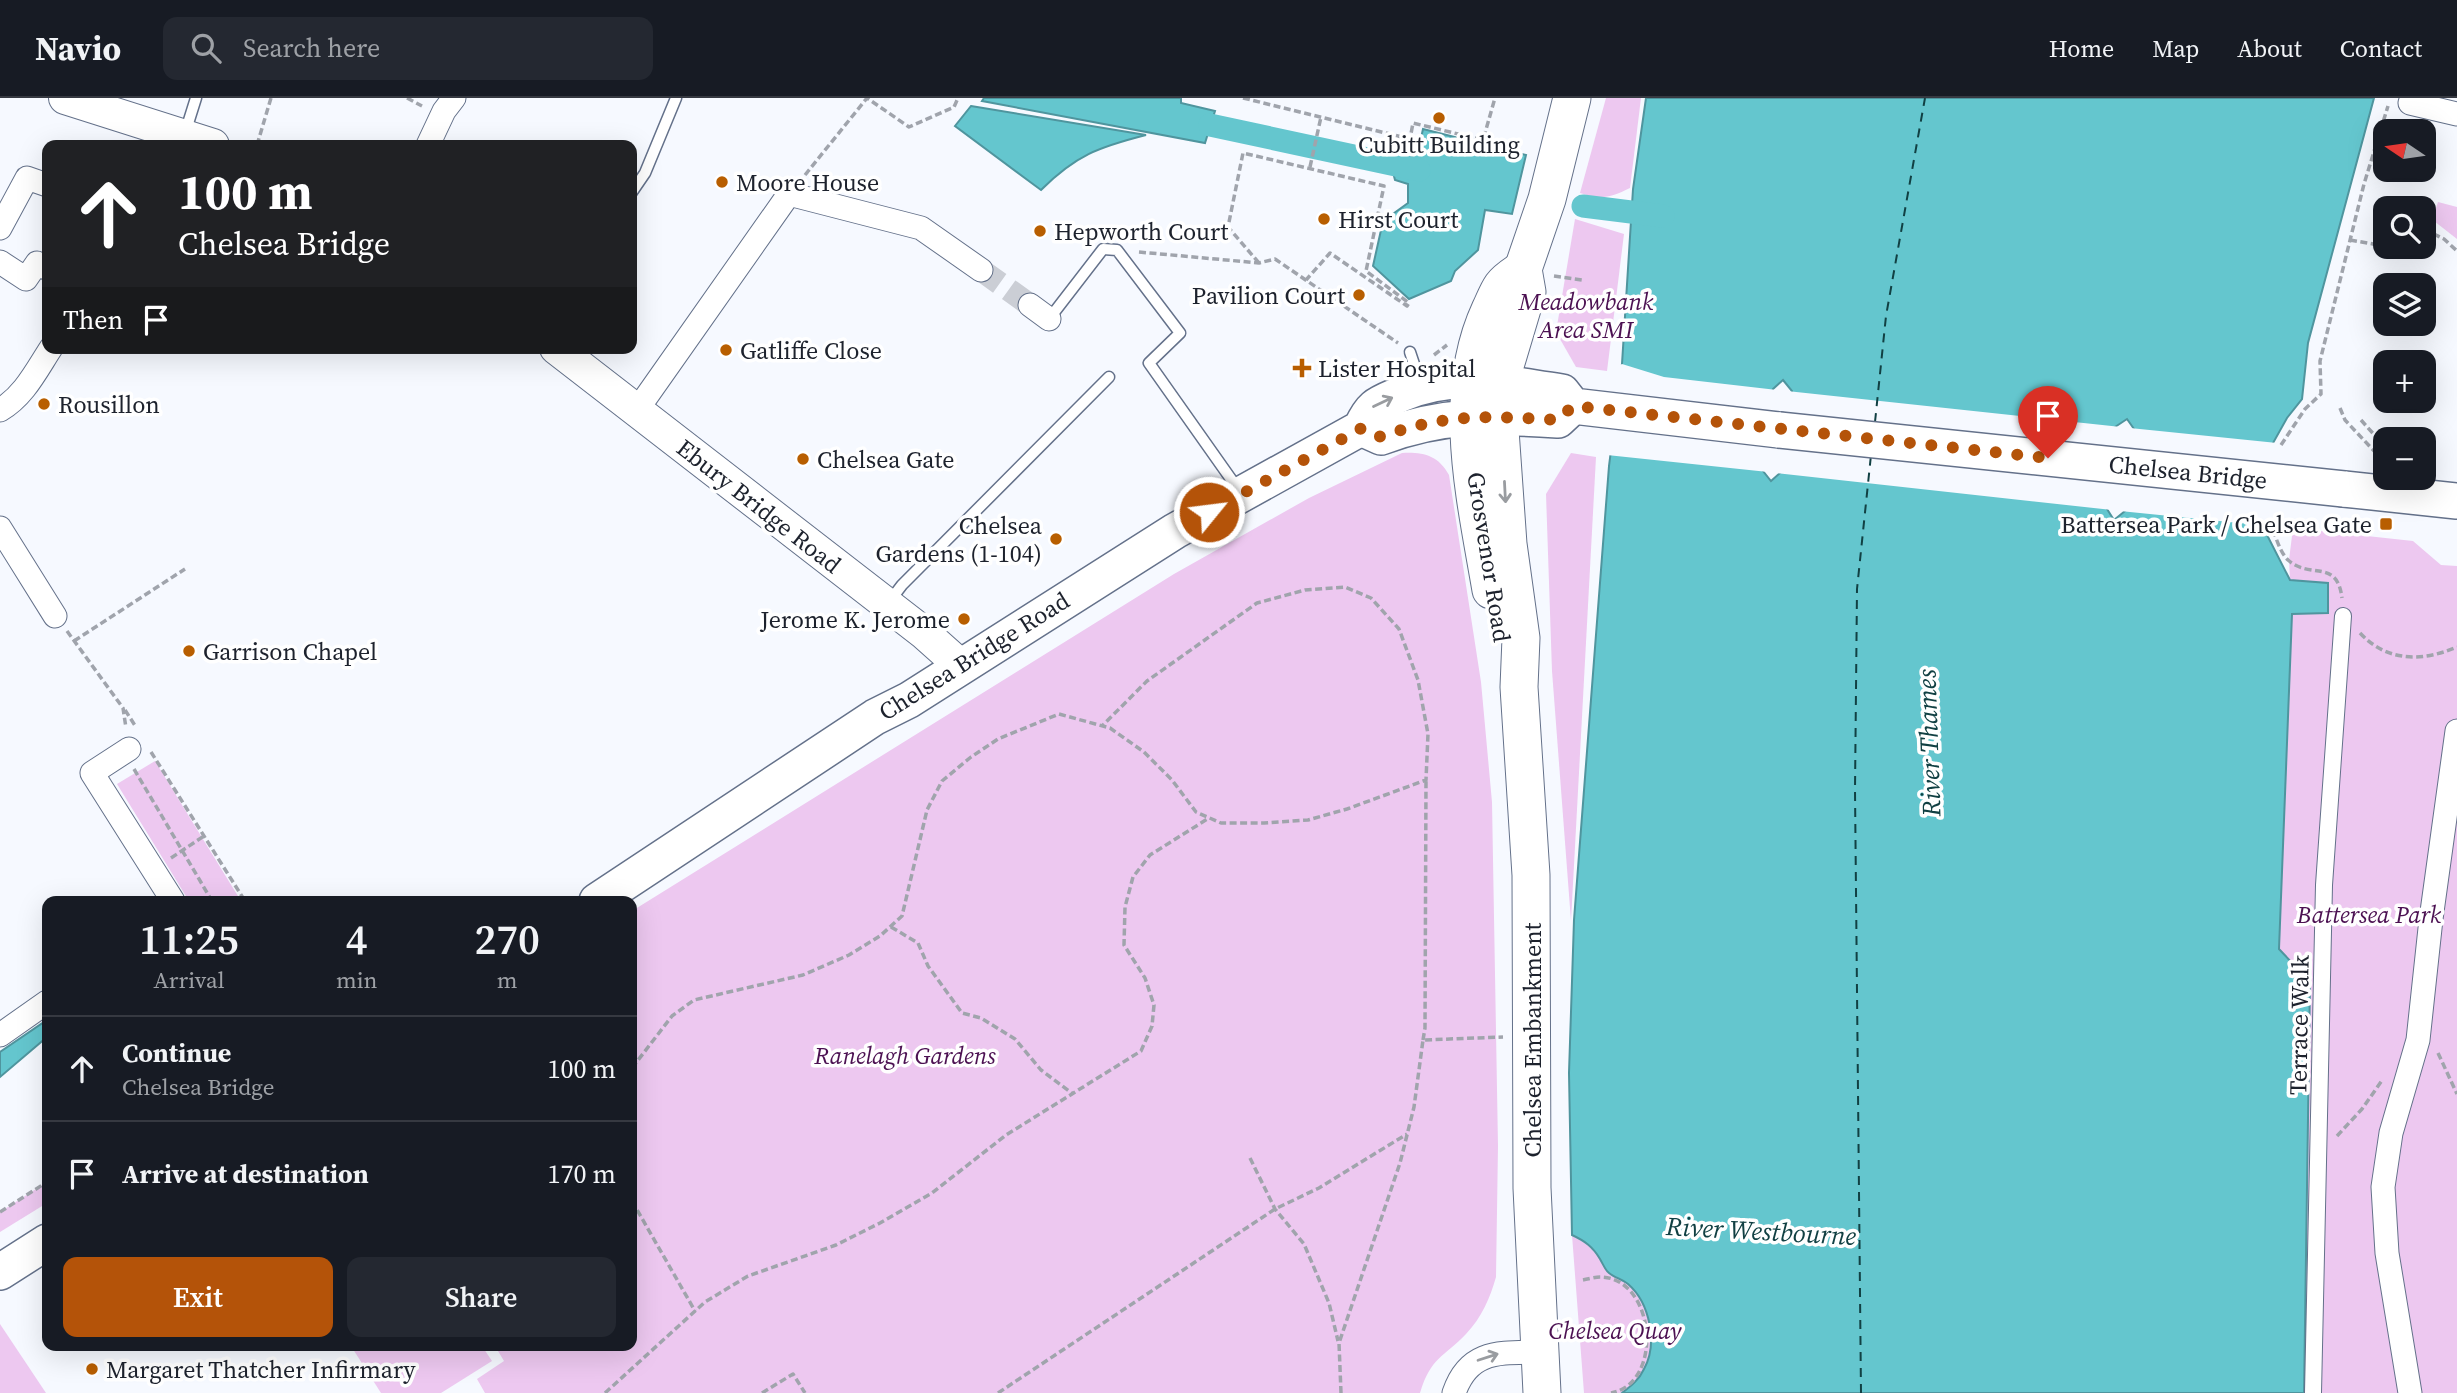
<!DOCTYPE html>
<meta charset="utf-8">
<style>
body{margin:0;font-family:"Source Serif 4",serif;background:#242831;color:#f1f3f6;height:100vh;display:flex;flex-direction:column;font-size:26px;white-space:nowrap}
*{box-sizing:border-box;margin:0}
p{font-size:23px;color:#9ea1a6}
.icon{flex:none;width:38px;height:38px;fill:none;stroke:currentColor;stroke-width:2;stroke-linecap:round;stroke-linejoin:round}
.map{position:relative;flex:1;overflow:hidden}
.side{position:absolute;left:42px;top:798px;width:595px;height:455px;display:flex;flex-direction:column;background:#171b24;border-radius:14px;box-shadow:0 7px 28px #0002}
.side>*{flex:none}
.guide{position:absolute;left:42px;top:42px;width:595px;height:214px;border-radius:14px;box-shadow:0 7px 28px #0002;background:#202124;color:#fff;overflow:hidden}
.needle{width:46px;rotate:283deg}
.controls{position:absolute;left:2373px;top:21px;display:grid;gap:14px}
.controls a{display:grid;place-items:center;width:63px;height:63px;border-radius:14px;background:#171b24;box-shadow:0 7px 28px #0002;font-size:35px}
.pin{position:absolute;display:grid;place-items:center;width:60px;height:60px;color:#fff;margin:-72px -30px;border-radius:50% 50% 50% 0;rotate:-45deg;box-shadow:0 0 7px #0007}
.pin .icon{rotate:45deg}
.me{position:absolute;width:77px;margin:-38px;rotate:61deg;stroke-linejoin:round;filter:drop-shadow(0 0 5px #0008)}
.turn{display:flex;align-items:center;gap:24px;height:147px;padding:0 21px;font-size:32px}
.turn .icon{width:91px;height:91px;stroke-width:2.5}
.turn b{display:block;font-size:49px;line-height:60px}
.then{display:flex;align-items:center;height:66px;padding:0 21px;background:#0003;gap:14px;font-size:26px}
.eta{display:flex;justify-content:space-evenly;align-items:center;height:119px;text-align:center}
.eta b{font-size:42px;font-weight:600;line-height:49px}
.primary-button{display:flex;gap:14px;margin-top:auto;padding:14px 21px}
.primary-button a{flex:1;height:80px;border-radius:14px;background:#b45309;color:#fff;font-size:28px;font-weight:600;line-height:80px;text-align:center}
.primary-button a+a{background:#242831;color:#f1f3f6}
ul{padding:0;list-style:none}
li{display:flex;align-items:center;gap:21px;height:105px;padding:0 21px;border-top:2px solid #363941}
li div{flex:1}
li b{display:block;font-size:26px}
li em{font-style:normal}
header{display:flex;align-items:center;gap:42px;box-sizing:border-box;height:98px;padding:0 35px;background:#171b24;border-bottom:2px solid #363941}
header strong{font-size:33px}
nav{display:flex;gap:38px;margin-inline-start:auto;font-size:24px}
.search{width:490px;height:63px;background:#242831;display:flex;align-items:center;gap:18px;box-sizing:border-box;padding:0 24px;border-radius:14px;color:#9ea1a6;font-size:26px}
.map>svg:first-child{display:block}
</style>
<header>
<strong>Navio</strong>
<div class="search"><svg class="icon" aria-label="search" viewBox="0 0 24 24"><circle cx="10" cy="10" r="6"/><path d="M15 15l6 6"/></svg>Search here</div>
<nav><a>Home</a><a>Map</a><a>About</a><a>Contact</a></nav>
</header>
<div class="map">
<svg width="2457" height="1295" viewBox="0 0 2457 1295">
<rect width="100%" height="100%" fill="#f6f9ff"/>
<g fill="#edc8f0">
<path d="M 1606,0 L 1641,0 L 1630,90 C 1610,100 1601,102 1580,95 Z"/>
<polygon points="2438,104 2457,109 2457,141 2434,123 2424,121 2424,112 2434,116"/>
<polygon points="1575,121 1624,136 1607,273 1576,269 1556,234"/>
<path d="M 1402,355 C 1423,354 1438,357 1449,377 L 1481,584 L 1492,704 L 1498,1048 L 1496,1179 C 1490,1200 1482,1219 1466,1236 C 1443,1260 1431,1259 1420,1295 L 485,1295 L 477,1281 L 504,1263 L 495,1248 L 632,1248 L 632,813 L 1174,476 L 1309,400 Z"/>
<polygon points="1571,355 1596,359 1571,823 1552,573 1546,396"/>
<polygon points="2293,430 2413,443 2441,467 2457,468 2457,1295 2304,1295 2310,884 2279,852 2292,515 2325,515 2328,485 2290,483 2289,462"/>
<polygon points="155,663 241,803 189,803 117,686"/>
<polygon points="47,1084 47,1105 0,1134 0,1114"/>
<polygon points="1572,1137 1593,1150 1608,1175 1627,1185 1635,1194 1643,1205 1650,1228 1651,1253 1645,1270 1636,1284 1622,1295 1584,1295"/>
<polygon points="0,1226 46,1295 0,1295"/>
<polygon points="351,1248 482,1248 492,1263 441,1295 381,1295"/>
</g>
<g fill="#64c6ce" stroke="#4f959e" stroke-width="2" fill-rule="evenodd">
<polygon points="984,0 1181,0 1181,5 1215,13 1205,45 982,3"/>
<path d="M 1646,0 L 2374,0 L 2308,245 L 2302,301 L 2287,320 L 2273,345 L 2263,391 L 2266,435 L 2290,482 L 2328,485 L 2328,515 L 2292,516 L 2279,851 L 2310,884 L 2304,1295 L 1622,1295 C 1631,1288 1639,1282 1644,1271 C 1658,1246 1650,1205 1628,1186 C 1622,1181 1615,1180 1609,1175 C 1605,1172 1603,1166 1600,1161 C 1593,1149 1585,1143 1572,1137 L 1569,975 L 1574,822 L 1609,368 L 1622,266 L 1633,91 ZM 1783,282 L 1792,293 L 1780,375 L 1771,383 L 1763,373 L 1773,291 ZM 2127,321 L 2134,331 L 2125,413 L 2114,422 L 2107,411 L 2115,329 Z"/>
<path d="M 971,8 L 1146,37 C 1099,49 1076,57 1041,92 L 955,28 Z"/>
<polygon points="1423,31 1526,57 1512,116 1485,112 1478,152 1455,173 1451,183 1409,201 1373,168 1383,123 1408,105 1408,86 1395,82 1391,67 1399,56 1412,58 1418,54"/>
<polygon points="47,922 47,939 0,979 0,954"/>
</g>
<g fill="#f6f9ff">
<polygon points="1622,266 1664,279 1777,292 1766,372 1768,374 1607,357 1618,268"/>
<polygon points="1787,293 2121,329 2119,331 2112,412 1775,375"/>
<polygon points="2130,330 2277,345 2266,391 2269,428 2120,413"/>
</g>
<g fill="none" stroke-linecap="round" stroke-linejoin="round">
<g stroke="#64c6ce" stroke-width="23">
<polyline points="1210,27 1419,72"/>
<polyline points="1583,108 1663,118"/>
</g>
<g stroke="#114043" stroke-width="2" stroke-dasharray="9 7" stroke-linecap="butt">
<polyline points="1875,324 1886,218 1925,0"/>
<polyline points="1861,1295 1855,692 1857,491 1871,357"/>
</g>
<polyline stroke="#cbced5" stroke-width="23" stroke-dasharray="23 11" stroke-linecap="butt" points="981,172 1030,207"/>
<g stroke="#64718a" stroke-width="13">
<g id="service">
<polyline points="185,35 196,0"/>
<polyline points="632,94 645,75 676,0"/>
<polyline points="1049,221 1103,151 1117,152 1180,235 1149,265 1238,391"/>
<polyline points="1410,254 1417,275 1416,284"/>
<polyline points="889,504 902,487 1109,279"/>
</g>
</g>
<g stroke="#64718a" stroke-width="18">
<polyline id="pedestrian" points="2313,1295 2324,787 2343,518"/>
</g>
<g stroke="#64718a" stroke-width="25">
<g id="minor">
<polyline points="2410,5 2457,16"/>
<polyline points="428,47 444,13 454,0"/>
<polyline points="0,130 27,80 47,87"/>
<polyline points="0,164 26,181 37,165 46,170"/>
<polyline points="1030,207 1049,221"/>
<path d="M 0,312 C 24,298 36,273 51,250"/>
<polyline points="637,312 789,96 921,130 981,172"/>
<polyline points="0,430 55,518"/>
<polyline points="129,651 92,675 173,803"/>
<polyline points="0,937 47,904"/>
<path d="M 1454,1295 C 1469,1251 1500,1255 1540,1254"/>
<polyline points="2410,1295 2387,1155 2383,1089 2391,1035 2418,942 2431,821 2457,633"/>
</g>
</g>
<g stroke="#64718a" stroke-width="34">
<g id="secondary">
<polyline points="65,0 213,47"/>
<polyline points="556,250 924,535 961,568"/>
</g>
</g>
<g stroke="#64718a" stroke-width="38">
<g id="primary">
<path d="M 1361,330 L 1381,339 C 1445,315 1493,318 1558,322 L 1573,308"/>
<polyline points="2344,391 2457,403"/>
<path d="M 597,803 L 875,619 L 909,602 L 1175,433 L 1361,330 C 1372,306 1378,306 1401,296 C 1459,272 1503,286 1562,294 L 1573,308 L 1779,332"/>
<polyline points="0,1174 47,1144"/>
</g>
</g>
<g stroke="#64718a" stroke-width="39">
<g id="trunk">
<path d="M 1491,492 C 1476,403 1450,298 1490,212 C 1494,204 1497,195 1502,188 C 1507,181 1516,176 1523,171"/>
<polyline points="1542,1295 1532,1090 1531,777 1519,589 1521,540 1508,446 1499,318 1504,271 1527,194 1523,171 1547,101 1572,0"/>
</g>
</g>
<g stroke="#a0a4ac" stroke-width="3.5" stroke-dasharray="7 3.5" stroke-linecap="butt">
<polyline points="407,0 422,8"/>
<polyline points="1243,0 1410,41 1413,25 1483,42 1495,0"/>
<polyline points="257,47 271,0"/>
<polyline points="1310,69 1321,19"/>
<polyline points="805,77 867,0 909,29 954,9 958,0"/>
<polyline points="2424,131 2444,141 2457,153"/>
<polyline points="2350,142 2373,146 2385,141"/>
<polyline points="1139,154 1259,165 1275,161 1398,245"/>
<polyline points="1259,165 1228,129 1243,55 1384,88 1366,173 1409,205 1407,208 1330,155 1306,182"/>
<polyline points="1554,178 1582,182"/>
<polyline points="1434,257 1447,247"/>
<polyline points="2340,310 2345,322 2376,355 2375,365"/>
<polyline points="2361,322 2378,341"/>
<polyline points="2281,347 2305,311 2321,296 2320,263 2364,86 2388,8"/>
<path d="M 2273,432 C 2277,442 2280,454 2288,462 C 2310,482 2337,460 2342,500"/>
<polyline points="67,533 123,610 126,630"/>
<path d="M 2360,535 C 2387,564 2422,564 2457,549"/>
<polyline points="74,543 185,471"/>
<polyline points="125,612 136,629"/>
<polyline points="151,654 245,803"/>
<polyline points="134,671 212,803"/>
<polyline points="171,760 204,738"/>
<polyline points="891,829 918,845 928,868 962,915 981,920 1015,941 1041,972 1073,996"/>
<polyline points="1423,942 1425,930 1426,682"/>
<polyline points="2438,955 2457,996"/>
<polyline points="632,970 672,918 694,902 803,877 849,857 880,838 902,818 927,712 942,683 971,659 998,641 1059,616 1110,630 1144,654 1172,682 1196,714 1221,725 1264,725 1308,722 1347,711 1426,682 1428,636 1418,582 1399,531 1371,500 1345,489 1305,492 1257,505 1147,583 1102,628"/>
<polyline points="2337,1038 2362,1011 2383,981"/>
<polyline points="1250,1060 1275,1111 1304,1146 1329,1205 1338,1243"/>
<polyline points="632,1103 695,1213"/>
<polyline points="0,1114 47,1084"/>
<path d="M 1583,1182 C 1588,1181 1595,1179 1600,1179 C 1655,1179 1665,1285 1611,1295"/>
<polyline points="605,1295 705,1204 748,1178 836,1147 880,1125 932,1095 1006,1037 1141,953 1152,928 1154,907 1145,880 1124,847 1125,809 1133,779 1150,757 1209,720"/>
<polyline points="762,1295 793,1276 805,1295"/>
<polyline points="998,1295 1275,1111 1319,1090 1407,1036"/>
<polyline points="1341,1295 1339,1245 1400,1065 1414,1009 1423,942 1503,939"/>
</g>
<use href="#service" stroke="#fff" stroke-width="10"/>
<use href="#pedestrian" stroke="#fff" stroke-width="16"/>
<use href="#minor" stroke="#fff" stroke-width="23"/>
<use href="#secondary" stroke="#fff" stroke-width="32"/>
<use href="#primary" stroke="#fff" stroke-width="35"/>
<use href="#trunk" stroke="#fff" stroke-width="37"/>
<g stroke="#64718a" stroke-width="38" stroke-linecap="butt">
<polyline id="primary-bridge" points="1779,332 2344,391"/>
</g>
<use href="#primary-bridge" stroke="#fff" stroke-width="35"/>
</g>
<defs><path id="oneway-shaft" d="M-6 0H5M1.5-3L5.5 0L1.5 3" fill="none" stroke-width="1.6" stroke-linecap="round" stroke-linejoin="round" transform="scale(1.75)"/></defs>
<g stroke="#999ca0">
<use href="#oneway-shaft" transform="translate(1383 304) rotate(-25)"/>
<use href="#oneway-shaft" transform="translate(1505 394) rotate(87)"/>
<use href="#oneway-shaft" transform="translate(1488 1259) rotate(-18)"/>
</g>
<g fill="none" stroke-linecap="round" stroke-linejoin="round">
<path stroke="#b45309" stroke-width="12" stroke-dasharray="0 21.6" d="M 1209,414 L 1362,330 L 1381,339 C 1445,315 1492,318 1558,322 L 1573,308 L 2048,360"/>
</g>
<g fill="#b85e00" stroke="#fff" stroke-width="2.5">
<circle cx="1439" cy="20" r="7"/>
<circle cx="722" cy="84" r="7"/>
<circle cx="1324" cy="121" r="7"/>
<circle cx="1040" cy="133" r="7"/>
<circle cx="1359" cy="197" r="7"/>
<circle cx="726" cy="252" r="7"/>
<path d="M1298.5 259.5h7v7h7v7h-7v7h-7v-7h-7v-7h7z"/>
<circle cx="44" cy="306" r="7"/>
<circle cx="803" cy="361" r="7"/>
<rect x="2379" y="419" width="14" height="14" rx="3.5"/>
<circle cx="1056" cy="441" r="7"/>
<circle cx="964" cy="521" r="7"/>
<circle cx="189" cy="553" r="7"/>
<circle cx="92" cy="1271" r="7"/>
</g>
<g text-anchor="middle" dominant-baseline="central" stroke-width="7" stroke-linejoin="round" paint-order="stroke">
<g font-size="24" fill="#1d222d" stroke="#fff" text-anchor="start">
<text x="1439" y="46" text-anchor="middle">Cubitt Building</text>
<text x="736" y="84">Moore House</text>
<text x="1338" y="121">Hirst Court</text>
<text x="1054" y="133">Hepworth Court</text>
<text x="1345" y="197" text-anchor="end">Pavilion Court</text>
<text x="740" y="252">Gatliffe Close</text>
<text x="1318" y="270">Lister Hospital</text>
<text x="58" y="306">Rousillon</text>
<text x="817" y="361">Chelsea Gate</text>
<text x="2372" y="426" text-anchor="end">Battersea Park / Chelsea Gate</text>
<text x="1042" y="427" text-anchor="end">Chelsea<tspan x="1042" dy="28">Gardens (1-104)</tspan></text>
<text x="950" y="521" text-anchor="end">Jerome K. Jerome</text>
<text x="203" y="553">Garrison Chapel</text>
<text x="106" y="1271">Margaret Thatcher Infirmary</text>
</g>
<g font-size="24" font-style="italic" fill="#4c1152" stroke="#fff">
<text x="1586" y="203">Meadowbank<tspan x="1586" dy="28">Area SMI</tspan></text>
<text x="2369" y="816">Battersea Park</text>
<text x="905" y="957">Ranelagh Gardens</text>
<text x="1615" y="1232">Chelsea Quay</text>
</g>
<g font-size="24" fill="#1d222d" stroke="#fff">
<text transform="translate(2188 374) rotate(6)">Chelsea Bridge</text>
<text transform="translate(759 408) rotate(38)">Ebury Bridge Road</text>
<text transform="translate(1489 459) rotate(81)">Grosvenor Road</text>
<text transform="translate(974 558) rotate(-32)">Chelsea Bridge Road</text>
<text transform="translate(2299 927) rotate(-89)">Terrace Walk</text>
<text transform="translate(1532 942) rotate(-90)">Chelsea Embankment</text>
</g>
<g font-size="26" font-style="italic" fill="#114043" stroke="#fff">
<text transform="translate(1929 645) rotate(-92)">River Thames</text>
<text transform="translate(1761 1133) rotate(3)">River Westbourne</text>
</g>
</g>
</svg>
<div class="controls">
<a><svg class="needle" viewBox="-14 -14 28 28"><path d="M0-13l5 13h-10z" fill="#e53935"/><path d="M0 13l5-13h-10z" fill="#9ea1a6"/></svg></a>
<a><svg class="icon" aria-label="search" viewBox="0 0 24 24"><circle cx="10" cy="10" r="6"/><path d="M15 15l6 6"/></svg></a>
<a><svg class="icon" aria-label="layers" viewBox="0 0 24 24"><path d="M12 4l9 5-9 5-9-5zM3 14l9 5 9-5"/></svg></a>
<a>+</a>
<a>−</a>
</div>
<div class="pin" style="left:2048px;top:360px;background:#d93025"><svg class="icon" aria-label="arrive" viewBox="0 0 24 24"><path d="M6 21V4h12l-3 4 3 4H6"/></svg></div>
<svg class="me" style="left:1209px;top:414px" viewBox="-20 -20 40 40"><circle r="17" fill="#b45309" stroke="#fff" stroke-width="3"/><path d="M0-11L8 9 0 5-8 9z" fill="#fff"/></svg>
<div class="guide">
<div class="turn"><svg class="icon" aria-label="ahead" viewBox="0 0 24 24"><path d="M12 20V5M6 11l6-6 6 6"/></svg><div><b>100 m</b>Chelsea Bridge</div></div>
<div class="then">Then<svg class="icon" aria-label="arrive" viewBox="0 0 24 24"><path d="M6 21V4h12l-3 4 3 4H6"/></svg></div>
</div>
<section class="side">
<div class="eta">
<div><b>11:25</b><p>Arrival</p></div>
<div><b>4</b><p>min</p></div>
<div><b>270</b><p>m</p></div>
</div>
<ul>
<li><svg class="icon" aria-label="ahead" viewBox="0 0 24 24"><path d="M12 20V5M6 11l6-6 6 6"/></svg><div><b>Continue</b><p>Chelsea Bridge</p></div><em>100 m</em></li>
<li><svg class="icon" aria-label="arrive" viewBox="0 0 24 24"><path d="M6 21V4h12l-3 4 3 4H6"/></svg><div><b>Arrive at destination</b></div><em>170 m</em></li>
</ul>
<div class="primary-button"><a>Exit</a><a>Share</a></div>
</section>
</div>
